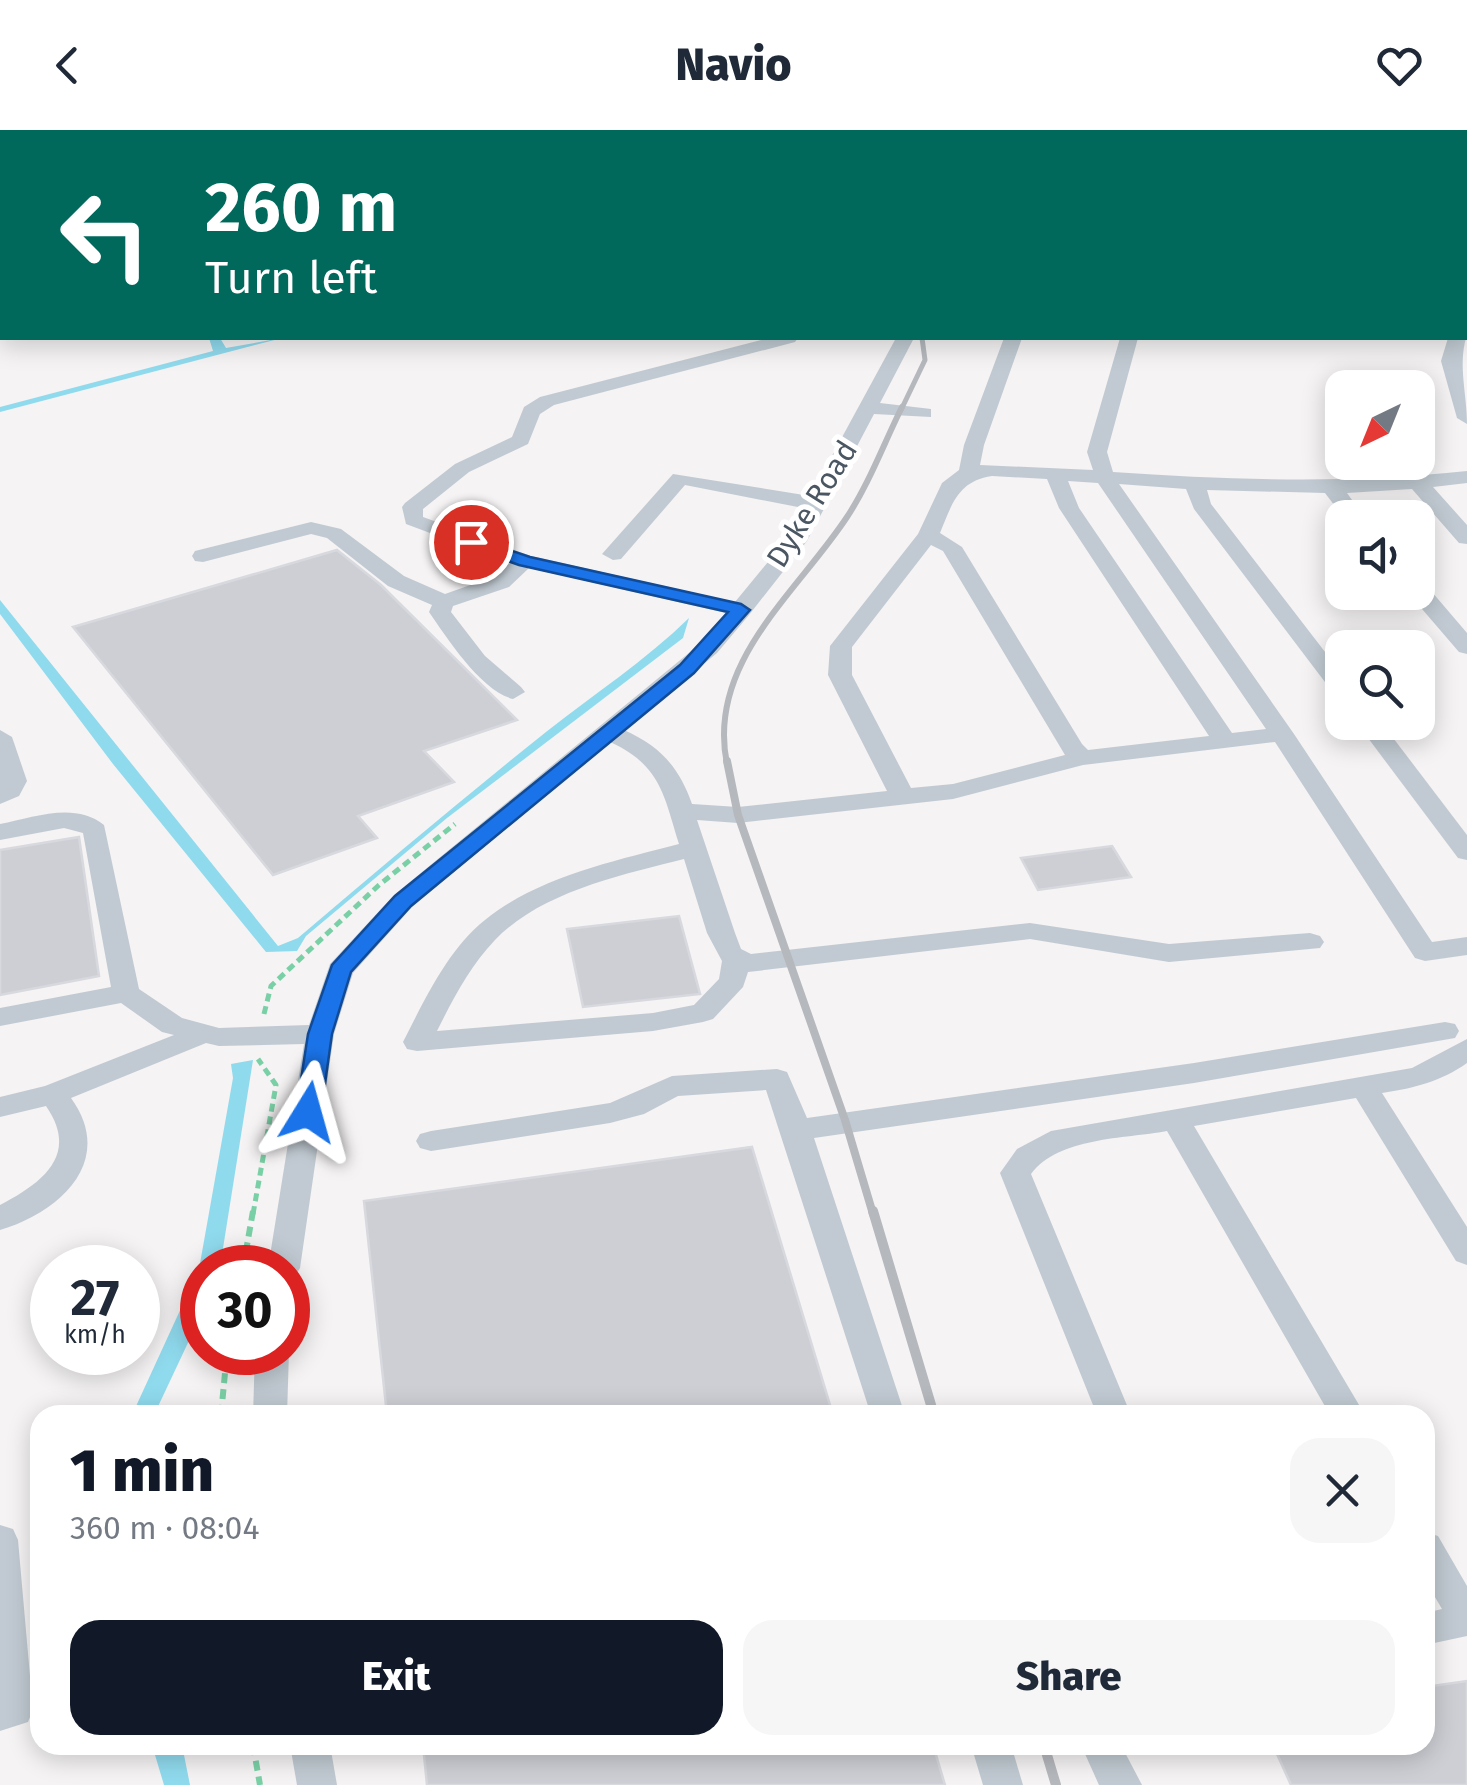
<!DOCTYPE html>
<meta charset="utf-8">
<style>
body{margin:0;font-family:"Fira Sans",sans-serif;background:#f6f6f7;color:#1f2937;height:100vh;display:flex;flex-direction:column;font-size:38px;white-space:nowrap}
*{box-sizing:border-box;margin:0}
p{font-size:32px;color:#747a83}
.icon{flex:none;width:55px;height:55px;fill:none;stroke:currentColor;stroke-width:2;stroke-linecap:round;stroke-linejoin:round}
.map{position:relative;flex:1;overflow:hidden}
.sheet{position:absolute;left:30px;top:1275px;width:1405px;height:350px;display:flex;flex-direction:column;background:#fff;border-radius:30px;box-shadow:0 5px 25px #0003}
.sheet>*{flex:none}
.top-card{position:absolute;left:0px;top:0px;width:1468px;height:210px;box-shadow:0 5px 25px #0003;background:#00695c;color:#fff;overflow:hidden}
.needle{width:65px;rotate:223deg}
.controls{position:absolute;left:1325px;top:240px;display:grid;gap:20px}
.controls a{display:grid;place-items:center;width:110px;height:110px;border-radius:20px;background:#fff;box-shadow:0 5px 25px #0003;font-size:50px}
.speed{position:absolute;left:30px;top:1115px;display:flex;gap:20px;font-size:50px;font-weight:700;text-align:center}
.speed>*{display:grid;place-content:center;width:130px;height:130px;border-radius:50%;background:#fff;box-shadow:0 5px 25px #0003;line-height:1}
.speed small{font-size:25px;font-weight:400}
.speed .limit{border:15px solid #d22;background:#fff;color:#111}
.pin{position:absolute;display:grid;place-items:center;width:85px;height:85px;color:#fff;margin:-42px;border:5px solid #fff;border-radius:50%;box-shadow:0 2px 10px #0007}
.me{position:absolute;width:110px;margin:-55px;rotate:8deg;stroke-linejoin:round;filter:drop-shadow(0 0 8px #0008)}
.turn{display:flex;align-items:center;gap:35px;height:210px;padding:0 40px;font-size:45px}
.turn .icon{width:130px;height:130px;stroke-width:2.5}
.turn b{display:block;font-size:70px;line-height:85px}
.round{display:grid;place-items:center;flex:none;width:105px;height:105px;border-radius:30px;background:#f6f6f7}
.overview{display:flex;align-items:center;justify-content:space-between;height:170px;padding:0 40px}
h1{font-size:60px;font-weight:800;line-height:75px;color:#111827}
.button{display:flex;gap:20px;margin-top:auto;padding:20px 40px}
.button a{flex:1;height:115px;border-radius:30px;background:#111827;color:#fff;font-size:40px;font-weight:800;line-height:115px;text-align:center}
.button a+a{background:#f6f6f7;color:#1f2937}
header{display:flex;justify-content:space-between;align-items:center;height:130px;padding:0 40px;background:#fff;font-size:45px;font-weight:800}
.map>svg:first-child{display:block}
</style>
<header><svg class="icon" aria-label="back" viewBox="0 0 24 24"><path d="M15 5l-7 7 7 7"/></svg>Navio<svg class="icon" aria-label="heart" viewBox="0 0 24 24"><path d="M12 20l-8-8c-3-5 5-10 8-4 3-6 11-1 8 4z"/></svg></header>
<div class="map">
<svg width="1467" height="1655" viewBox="0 0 1467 1655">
<rect width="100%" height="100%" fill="#f5f3f3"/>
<g fill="#90daee">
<polygon points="209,208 220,208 226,218 282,208 0,282 0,277 213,221"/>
<path d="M 0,470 L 278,816 L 298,808 C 380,738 462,669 546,602 C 594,564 645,531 689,488 L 683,508 L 447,688 L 306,806 L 297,821 L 266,822 L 113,634 L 0,484 Z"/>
<polygon points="253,930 220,1137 202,1138 202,1183 154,1285 132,1285 199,1139 233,948 231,934"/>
<polygon points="152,1615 182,1615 190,1655 164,1655"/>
</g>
<g fill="#cdcfd5" stroke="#d7d9de" stroke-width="2.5">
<polygon points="337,420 381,455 517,590 424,621 454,652 358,686 377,708 273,745 73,497"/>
<polygon points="79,707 99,846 0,865 0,720"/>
<polygon points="1112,716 1131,747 1038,760 1021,728"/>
<polygon points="679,786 700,864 583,877 567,799"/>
<polygon points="752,1017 833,1285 387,1285 364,1071"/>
<polygon points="1467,1551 1467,1655 1291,1655 1273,1615 1425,1615 1425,1557"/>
<polygon points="423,1615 933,1615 945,1655 427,1655"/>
</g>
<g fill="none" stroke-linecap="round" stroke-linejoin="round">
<g stroke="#7ad0a6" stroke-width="5" stroke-dasharray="8 5" stroke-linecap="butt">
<polyline points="264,884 271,856 379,755 455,694"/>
<polyline points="253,1084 276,955 258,929"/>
</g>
<g stroke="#7ad0a6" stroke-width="6" stroke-dasharray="10 6" stroke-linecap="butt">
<polyline points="243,1138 253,1081"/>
<polyline points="221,1285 227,1222"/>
<polyline points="253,1615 260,1655"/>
</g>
<g fill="#c1cad2" fill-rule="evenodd">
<polygon points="583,0 603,0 605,2 585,2"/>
<polygon points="615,0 637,0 638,1 614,2"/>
<polygon points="892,0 911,0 913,2 894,2"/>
<polygon points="1020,0 1041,0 1043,2 1022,2"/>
<polygon points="1076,0 1093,0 1095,2 1078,2"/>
<polygon points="1465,123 1467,123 1466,135 1465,135"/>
<path d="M 1465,206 L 1466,208 C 1458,236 1467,264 1467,294 L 1457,288 L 1441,231 L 1448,208 Z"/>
<path d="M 769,208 L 798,208 L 795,212 L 554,275 L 540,284 L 528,314 L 469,342 L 423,379 L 423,387 L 531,426 L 735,472 L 787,409 L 803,378 L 685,355 L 621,429 L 613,430 L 602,424 L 673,344 L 810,366 L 896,208 L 914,208 L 880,273 L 931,279 L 931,287 L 874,284 L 807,411 L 749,485 L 717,523 L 624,600 C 660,616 679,637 692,674 L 738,677 L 887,661 L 828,545 L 830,516 L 918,404 L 942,353 L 959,340 L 964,315 L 1004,208 L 1022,208 L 984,315 L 980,335 L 1093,340 L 1087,322 L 1120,208 L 1138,208 L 1107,322 L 1113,342 C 1232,350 1349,354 1467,341 L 1467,353 L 1433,357 L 1467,395 L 1467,414 L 1459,413 L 1412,359 L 1347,363 L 1365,388 L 1344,388 L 1325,363 L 1207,360 L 1211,374 L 1342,544 L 1342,566 L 1334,564 L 1194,379 L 1186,359 L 1119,354 L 1294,604 L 1432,812 L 1467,807 L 1467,825 L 1425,831 L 1415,828 L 1275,612 L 1083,635 L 953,669 L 738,693 L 697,690 L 735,803 L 741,819 L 751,824 L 1030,793 L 1169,814 L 1310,803 L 1320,806 L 1324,812 L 1320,818 L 1169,832 L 1030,809 L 748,842 L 743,857 L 713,889 L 703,892 L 653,901 L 417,921 L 407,919 L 403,912 C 424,871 448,819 485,790 C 538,747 614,731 679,714 C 664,666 661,635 610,612 L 412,777 L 353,843 L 334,904 L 300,1138 L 295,1146 L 288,1149 L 288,1138 L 268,1138 L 304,914 L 219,916 L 206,913 L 71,968 C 116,1030 61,1082 0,1100 L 0,1075 C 42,1053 80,1025 46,976 L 0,987 L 0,967 L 45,956 L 174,905 L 162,902 L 121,873 L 0,896 L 0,878 L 111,857 L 83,703 L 64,698 L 0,710 L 0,694 C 33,688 74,671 104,695 L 139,859 L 182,888 L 219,898 L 309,895 L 330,834 L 394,765 L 701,513 L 726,483 L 529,438 L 509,457 L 453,476 L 451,482 L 485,526 L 521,557 L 525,562 L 513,569 C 481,561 447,508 429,482 L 432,475 L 388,456 L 327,408 L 311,404 L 203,432 L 195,431 L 192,426 L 195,421 L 311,392 L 341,399 L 404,446 L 445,464 L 493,447 L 510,433 L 406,394 L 402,377 L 405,373 L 455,334 L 512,307 L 524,277 L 540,267 ZM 992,346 L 1047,349 L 1059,378 L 1209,606 L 1088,620 L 1082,614 L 962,417 L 940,403 C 952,374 958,351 992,346 ZM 1068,351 L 1098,353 L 1266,599 L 1232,603 L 1079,378 ZM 931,415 L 943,421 L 1065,625 L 953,654 L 911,658 L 852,545 L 852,517 ZM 684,729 L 707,803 L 722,831 L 719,849 L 694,875 L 653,883 L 437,901 C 453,869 470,836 495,810 C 541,762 621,745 684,729 Z"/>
<polygon points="1418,453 1426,455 1467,503 1467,524 1459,522 1410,465 1418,462"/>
<polygon points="1356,592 1381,592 1467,705 1467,730 1458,728"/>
<polygon points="0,600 12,607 27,651 19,666 0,674"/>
<polygon points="1445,892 1455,894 1459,901 1455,908 1194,953 814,1008 905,1285 871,1285 766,960 678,966 644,984 610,993 431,1021 420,1018 416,1011 420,1004 431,1001 610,973 672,946 777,939 787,942 807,988 1194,933"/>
<path d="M 1467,909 L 1467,933 C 1440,952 1414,958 1382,963 L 1467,1097 L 1467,1135 L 1456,1131 L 1356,968 L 1194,996 L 1365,1285 L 1330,1285 L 1167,1001 C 1124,1009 1059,1007 1031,1044 L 1131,1285 L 1097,1285 L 1000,1043 L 1017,1019 L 1051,1001 L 1412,938 Z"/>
<polygon points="288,1220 289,1222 287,1285 253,1285 255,1222"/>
<polygon points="0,1395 13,1399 18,1410 33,1580 28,1592 0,1601"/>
<polygon points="1425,1402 1438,1406 1467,1456 1467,1506 1425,1515 1425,1483 1442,1479 1425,1450"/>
<polygon points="290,1615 330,1615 337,1655 297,1655"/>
<polygon points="971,1615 1011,1615 1023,1655 983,1655"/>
<polygon points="1081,1615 1121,1615 1142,1655 1099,1655"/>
</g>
<polyline stroke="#b5b8bd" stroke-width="5" points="901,280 925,230 922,208"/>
<path stroke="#b5b8bd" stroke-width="6" d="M 727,634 C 706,533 797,463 847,387 C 869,354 884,313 902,277"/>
<polyline stroke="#b5b8bd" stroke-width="8" points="727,631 738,685 845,990 873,1084"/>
<g stroke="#b5b8bd" stroke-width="10">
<polyline points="873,1081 934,1285"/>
<polyline points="1044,1615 1056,1655"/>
</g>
</g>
<polygon fill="#1a73e8" stroke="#114b97" stroke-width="2.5" points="471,407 530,427 741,474 750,480 694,543 411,776 351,842 332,904 321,982 317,987 300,987 296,982 308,904 332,835 395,766 680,535 728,482 519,435 465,416 462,412"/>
<g text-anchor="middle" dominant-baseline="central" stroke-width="10" stroke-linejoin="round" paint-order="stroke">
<g font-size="30" fill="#4a5661" stroke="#fff">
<text transform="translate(812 374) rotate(-58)">Dyke Road</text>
</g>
</g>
</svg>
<div class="controls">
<a><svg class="needle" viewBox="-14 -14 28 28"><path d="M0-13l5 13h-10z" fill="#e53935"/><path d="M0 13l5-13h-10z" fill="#747a83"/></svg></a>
<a><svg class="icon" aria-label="sound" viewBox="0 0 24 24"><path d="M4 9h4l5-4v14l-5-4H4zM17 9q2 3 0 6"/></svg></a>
<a><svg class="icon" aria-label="search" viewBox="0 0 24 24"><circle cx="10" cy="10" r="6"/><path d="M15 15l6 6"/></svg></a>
</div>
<div class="speed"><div>27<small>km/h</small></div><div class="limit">30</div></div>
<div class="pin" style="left:471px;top:412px;background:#d93025"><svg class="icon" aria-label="arrive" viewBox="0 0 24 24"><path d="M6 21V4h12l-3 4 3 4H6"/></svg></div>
<svg class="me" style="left:308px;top:982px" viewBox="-20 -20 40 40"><path d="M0-17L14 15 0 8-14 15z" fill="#1a73e8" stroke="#fff" stroke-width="4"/></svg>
<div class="top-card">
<div class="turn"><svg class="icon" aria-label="left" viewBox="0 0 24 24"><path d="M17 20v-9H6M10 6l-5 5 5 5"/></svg><div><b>260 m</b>Turn left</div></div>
</div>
<section class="sheet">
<div class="overview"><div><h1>1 min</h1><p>360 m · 08:04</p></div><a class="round"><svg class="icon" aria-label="close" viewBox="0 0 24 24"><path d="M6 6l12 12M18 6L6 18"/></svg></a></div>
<div class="button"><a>Exit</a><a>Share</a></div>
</section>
</div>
